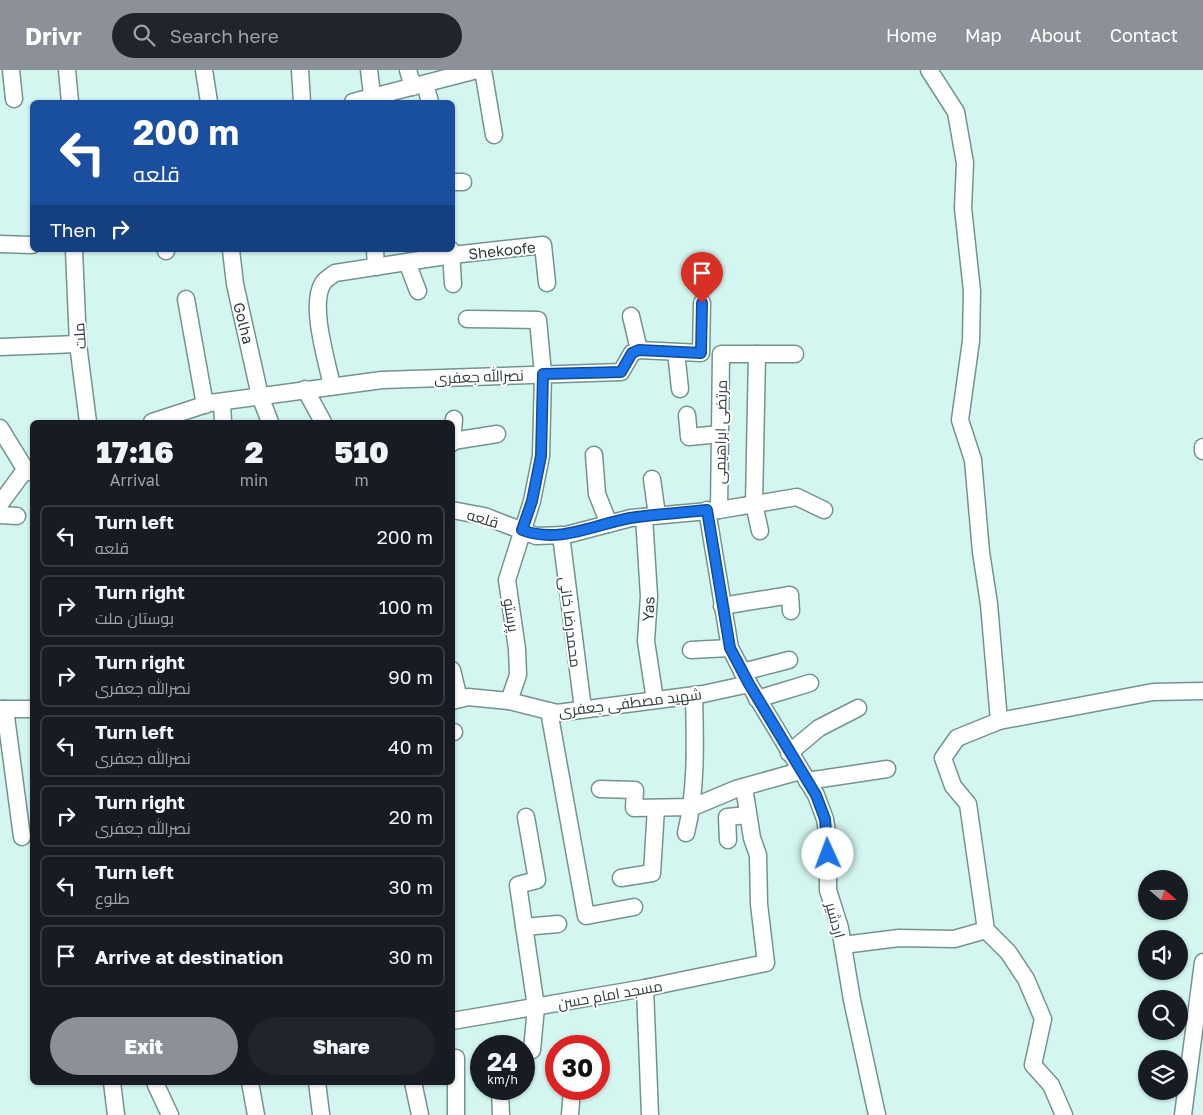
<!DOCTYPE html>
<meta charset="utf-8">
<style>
body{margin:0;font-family:"Golos Text",Cairo,sans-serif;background:#20242c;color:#f1f3f6;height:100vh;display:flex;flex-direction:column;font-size:19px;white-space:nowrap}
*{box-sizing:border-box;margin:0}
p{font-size:16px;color:#9ea1a6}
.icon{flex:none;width:28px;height:28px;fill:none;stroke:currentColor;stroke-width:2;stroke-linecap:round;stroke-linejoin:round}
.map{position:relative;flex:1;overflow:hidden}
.sheet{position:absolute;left:30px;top:350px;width:425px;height:665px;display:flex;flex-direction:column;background:#171b24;border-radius:8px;box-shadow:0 1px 4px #0004}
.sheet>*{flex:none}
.banner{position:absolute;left:30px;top:30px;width:425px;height:152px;border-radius:8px;box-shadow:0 1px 4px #0004;background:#1a4fa0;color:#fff;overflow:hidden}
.needle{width:32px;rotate:110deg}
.fabs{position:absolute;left:1138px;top:800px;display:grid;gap:10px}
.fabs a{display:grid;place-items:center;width:50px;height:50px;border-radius:50%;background:#171b24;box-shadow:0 1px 4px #0004;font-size:25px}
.speed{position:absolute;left:470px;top:965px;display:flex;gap:10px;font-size:25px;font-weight:700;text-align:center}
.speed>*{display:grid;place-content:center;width:65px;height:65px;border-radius:50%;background:#171b24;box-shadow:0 1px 4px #0004;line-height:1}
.speed small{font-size:12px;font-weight:400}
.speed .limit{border:8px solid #d22;background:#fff;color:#111}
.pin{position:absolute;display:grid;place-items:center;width:42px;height:42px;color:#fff;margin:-51px -21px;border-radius:50% 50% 50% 0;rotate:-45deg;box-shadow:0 0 5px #0007}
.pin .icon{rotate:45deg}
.me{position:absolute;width:55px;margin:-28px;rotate:358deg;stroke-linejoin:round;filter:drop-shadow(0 0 4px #0008)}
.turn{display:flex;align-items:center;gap:18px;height:105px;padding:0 20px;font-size:22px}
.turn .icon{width:65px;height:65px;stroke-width:2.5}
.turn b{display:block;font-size:35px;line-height:42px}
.then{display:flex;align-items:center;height:48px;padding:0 20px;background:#0003;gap:10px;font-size:19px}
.eta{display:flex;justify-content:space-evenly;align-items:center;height:85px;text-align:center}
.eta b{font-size:30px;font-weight:800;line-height:35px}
.primary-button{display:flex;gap:10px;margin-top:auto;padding:10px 20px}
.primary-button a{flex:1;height:58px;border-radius:30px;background:#8c9099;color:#fff;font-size:20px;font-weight:800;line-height:58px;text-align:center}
.primary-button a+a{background:#20242c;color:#f1f3f6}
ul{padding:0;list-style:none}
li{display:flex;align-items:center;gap:15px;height:62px;margin:0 10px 8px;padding:0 10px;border:2px solid #363941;border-radius:8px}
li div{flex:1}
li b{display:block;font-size:19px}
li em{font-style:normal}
header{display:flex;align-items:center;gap:30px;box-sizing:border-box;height:70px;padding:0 25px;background:#8c9099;color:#fff}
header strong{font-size:24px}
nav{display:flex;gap:28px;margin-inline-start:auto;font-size:18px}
.search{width:350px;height:45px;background:#20242c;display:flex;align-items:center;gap:12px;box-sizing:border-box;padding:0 18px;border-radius:28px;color:#9ea1a6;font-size:19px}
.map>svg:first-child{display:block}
</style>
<header>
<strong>Drivr</strong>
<div class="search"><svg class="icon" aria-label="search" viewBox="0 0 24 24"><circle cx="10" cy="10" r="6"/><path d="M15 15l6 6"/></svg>Search here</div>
<nav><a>Home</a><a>Map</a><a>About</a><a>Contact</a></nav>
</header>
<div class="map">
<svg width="1203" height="1045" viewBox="0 0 1203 1045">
<rect width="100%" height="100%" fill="#d4f6f0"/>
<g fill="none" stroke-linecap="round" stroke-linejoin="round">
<g stroke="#74938e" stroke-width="19">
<g id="minor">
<polyline points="11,0 14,29"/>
<polyline points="67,0 70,32"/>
<polyline points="204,0 209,32"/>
<polyline points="300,0 302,32"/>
<polyline points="369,0 373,32"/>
<polyline points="408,0 413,17"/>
<polyline points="483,0 494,65"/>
<polyline points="929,0 956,42 965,93 963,138 972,221 971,271 960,350 973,390 981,482 989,534 999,651 957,668 943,688 953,716 968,734 986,860 1008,882 1026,909 1043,949 1033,995 1051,1015 1064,1045"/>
<polyline points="425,14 430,32"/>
<polyline points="353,32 477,0"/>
<polyline points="452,112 463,112"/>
<polyline points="0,174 32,175"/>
<polyline points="74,180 78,274 88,352"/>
<polyline points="166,180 166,181"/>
<polyline points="231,180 235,214 260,326 270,352"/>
<polyline points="375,180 376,197"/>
<polyline points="451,180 453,214"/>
<polyline points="407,192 418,221"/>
<polyline points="186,229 205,335"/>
<polyline points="631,246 639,280"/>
<polyline points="467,249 538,250 543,304 541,386 532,431 507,510 517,579 518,605 509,631"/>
<polyline points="0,277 78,274"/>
<polyline points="676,282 680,319"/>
<polyline points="757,284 754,434 760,461"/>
<path d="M 332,316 C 327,291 309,235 323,213 C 326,209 331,206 335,203 L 452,185 L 543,175 L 547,213"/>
<polyline points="305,319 323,352"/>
<polyline points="222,332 223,352"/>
<polyline points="687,345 689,367 720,364"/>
<polyline points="152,352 210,333 382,310 621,302 632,283 639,280 701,283 702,233"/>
<polyline points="0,358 27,402"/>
<polyline points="453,371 497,364"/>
<polyline points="452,373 454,349"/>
<polyline points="1203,377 1203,381"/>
<polyline points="594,385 597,424 609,454"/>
<polyline points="652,409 657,445"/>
<polyline points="0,434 22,404 32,400"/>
<polyline points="452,440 484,446 536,466 566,465 631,448 719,440 797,427 824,440"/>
<polyline points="707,440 730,578 749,614 816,725 825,749 828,768 828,820 840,858 852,930 877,1045"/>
<polyline points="719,440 721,284 795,284"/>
<polyline points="0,445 17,446"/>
<polyline points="644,447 649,526 646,571 655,630"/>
<polyline points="561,465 583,639"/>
<polyline points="722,536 790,525 791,541"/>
<polyline points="691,580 730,578"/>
<polyline points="452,600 459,629"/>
<polyline points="742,602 789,590"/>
<polyline points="757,629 810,613"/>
<polyline points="452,631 468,627 509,631 557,643 703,624 749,614"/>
<polyline points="0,639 32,639"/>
<polyline points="5,639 22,767"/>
<polyline points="549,641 586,846 634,837"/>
<polyline points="999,651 1153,622 1203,621"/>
<polyline points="452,662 454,662"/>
<polyline points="789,683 819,658 858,638"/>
<polyline points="807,711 887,699"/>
<polyline points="600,719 635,720 634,738 693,737 736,719 800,701"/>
<polyline points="526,747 537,810 518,815 536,937 532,980"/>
<path d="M 686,763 C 697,718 695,671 694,625"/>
<polyline points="728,770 727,747 748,745"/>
<polyline points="621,808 652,803 656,738"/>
<polyline points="524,857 558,854"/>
<polyline points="843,875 899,868 954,869 986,860"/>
<polyline points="645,918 650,1045"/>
<polyline points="452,951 645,918 766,893 759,834 758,785 752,768 744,717"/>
<polyline points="456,988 456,1045"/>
<polyline points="112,1012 116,1045"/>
<polyline points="250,1012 256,1045"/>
<polyline points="317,1012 321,1044"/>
<polyline points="413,1012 420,1045"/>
<polyline points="156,1015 170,1045"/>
<polyline points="500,1020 501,1045"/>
<polyline points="570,1045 572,1019"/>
<polyline points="1183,1045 1203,892"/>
</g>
</g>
<use href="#minor" stroke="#fff" stroke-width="16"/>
</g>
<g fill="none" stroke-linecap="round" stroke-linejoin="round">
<g stroke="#114b97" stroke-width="12">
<path id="route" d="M 702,233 L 701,283 L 639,280 L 632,283 L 621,302 L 543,304 L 541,386 L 532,431 L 522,460 C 559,474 593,455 630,448 C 655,444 681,443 707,440 L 730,578 L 749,614 L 816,725 L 825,749 L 828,784"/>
</g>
<use href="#route" stroke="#1a73e8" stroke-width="9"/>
</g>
<g text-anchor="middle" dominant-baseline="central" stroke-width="4" stroke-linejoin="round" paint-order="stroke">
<g font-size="15" fill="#2f3c3a" stroke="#fff">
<text transform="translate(502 180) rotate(-6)">Shekoofe</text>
<text transform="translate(244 253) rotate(76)">Golha</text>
<text transform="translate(79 266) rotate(-94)">ملت</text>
<text transform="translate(479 306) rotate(-2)">نصرالله جعفری</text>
<text transform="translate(720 362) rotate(-89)">مرتضی ابراهیمی</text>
<text transform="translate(483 448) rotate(16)">قلعه</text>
<text transform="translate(648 539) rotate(-87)">Yas</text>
<text transform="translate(512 545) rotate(81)">پرستو</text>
<text transform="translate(571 552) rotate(83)">محمدرضا خانی</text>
<text transform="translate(630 632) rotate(-7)">شهید مصطفی جعفری</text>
<text transform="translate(836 850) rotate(75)">اردشیر</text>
<text transform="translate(610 924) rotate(-10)">مسجد امام حسن</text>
</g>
</g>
</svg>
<div class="fabs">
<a><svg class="needle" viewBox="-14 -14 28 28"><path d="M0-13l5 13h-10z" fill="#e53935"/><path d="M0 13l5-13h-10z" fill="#9ea1a6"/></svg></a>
<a><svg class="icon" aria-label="sound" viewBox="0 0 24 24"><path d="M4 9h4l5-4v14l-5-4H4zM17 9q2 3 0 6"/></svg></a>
<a><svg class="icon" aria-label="search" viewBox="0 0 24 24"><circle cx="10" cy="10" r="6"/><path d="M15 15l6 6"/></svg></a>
<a><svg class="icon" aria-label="layers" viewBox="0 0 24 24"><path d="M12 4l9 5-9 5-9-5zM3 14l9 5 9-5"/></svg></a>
</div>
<div class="speed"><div>24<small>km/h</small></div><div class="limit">30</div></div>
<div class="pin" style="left:702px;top:233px;background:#d93025"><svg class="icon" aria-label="arrive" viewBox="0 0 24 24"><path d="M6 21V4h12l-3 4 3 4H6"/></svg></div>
<svg class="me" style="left:828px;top:784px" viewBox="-20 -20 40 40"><circle r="19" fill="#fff"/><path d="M0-13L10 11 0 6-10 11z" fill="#1a73e8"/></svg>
<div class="banner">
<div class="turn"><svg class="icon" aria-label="left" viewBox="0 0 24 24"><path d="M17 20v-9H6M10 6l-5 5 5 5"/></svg><div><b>200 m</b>قلعه</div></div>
<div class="then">Then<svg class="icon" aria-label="right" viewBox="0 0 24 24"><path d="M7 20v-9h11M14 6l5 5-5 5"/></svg></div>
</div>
<section class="sheet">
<div class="eta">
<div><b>17:16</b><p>Arrival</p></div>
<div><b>2</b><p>min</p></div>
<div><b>510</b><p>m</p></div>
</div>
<ul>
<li><svg class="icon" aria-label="left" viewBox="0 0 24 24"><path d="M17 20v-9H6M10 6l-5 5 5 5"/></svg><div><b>Turn left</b><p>قلعه</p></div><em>200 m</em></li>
<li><svg class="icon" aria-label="right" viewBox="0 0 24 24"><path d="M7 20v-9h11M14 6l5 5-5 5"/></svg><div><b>Turn right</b><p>بوستان ملت</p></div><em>100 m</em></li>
<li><svg class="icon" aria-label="right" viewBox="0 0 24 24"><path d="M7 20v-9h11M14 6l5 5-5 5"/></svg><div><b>Turn right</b><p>نصرالله جعفری</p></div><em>90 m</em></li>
<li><svg class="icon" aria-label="left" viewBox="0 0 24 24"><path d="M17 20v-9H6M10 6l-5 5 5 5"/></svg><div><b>Turn left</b><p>نصرالله جعفری</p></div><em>40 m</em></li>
<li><svg class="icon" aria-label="right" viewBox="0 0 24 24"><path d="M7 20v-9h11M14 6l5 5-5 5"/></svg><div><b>Turn right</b><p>نصرالله جعفری</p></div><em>20 m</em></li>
<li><svg class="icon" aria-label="left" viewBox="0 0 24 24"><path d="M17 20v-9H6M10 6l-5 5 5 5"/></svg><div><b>Turn left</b><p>طلوع</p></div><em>30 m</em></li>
<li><svg class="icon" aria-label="arrive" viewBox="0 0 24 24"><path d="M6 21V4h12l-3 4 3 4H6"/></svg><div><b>Arrive at destination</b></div><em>30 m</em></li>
</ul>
<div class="primary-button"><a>Exit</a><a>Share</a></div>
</section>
</div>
